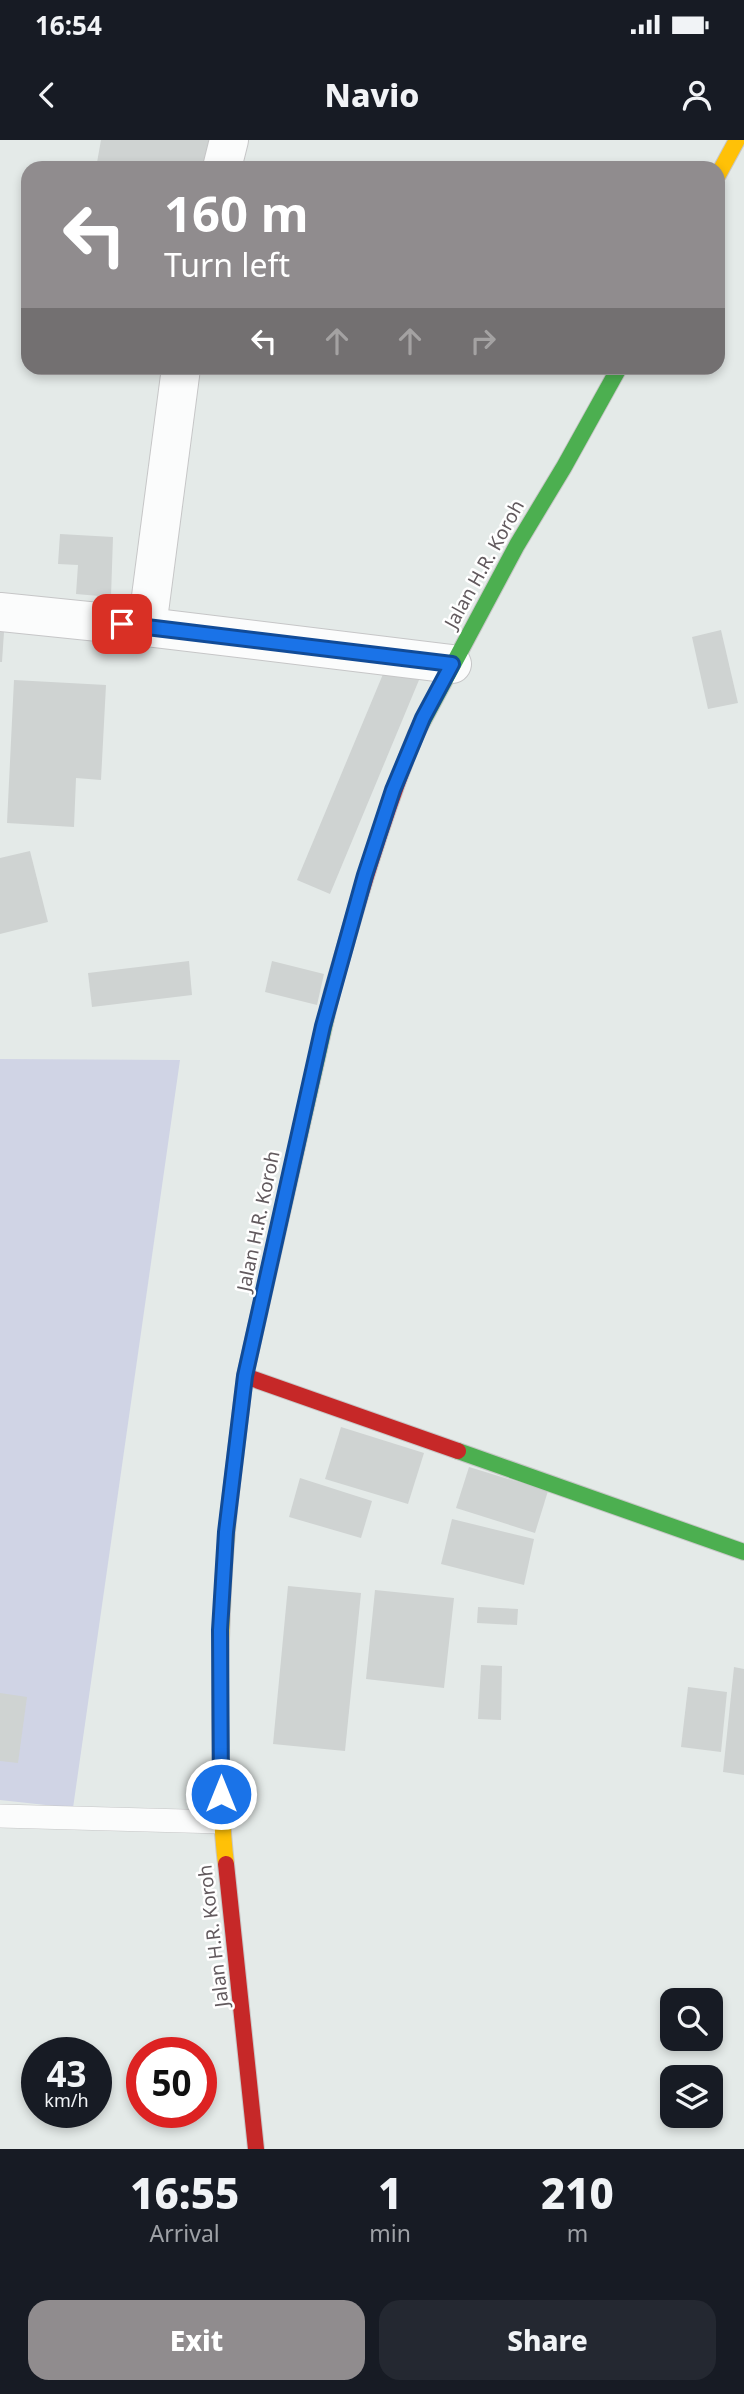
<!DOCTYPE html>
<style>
body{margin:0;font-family:"Noto Sans",sans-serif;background:#242831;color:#f1f3f6;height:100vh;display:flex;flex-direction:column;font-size:26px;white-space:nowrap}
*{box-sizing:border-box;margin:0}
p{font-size:23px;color:#9ea1a6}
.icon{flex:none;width:38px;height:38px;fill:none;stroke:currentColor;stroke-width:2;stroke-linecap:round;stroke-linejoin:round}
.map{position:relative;height:2009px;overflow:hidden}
.details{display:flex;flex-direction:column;background:#171b24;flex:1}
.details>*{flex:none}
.banner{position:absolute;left:21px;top:21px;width:704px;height:214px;border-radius:21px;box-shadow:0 4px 10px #0003;background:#908c8e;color:#fff;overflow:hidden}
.tools{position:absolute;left:660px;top:1848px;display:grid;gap:14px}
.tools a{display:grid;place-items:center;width:63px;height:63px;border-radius:14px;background:#171b24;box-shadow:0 4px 10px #0003;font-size:35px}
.speed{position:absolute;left:21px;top:1897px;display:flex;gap:14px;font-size:35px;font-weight:700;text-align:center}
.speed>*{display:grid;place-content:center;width:91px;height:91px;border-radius:50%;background:#171b24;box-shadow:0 4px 10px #0003;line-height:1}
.speed small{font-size:18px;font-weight:400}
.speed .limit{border:10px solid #d22;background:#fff;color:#111}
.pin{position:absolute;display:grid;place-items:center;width:60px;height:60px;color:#fff;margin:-30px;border-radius:14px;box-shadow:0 4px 10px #0006}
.me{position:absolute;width:77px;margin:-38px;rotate:0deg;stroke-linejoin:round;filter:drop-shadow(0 0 5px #0008)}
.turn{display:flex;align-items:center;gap:24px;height:147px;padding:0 28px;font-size:32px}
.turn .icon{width:91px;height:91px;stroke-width:2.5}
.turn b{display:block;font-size:49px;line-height:60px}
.lanes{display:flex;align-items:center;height:66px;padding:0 28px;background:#0003;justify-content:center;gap:35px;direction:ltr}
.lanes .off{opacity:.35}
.eta{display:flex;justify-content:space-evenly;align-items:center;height:119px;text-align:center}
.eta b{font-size:42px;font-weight:800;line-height:49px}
.cta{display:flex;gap:14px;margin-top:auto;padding:14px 28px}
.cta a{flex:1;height:80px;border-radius:21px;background:#908c8e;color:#fff;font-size:28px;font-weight:800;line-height:80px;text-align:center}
.cta a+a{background:#242831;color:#f1f3f6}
.status{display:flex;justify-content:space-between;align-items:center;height:49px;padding:0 35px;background:#171b24;direction:ltr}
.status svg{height:19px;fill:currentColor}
header{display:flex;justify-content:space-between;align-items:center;height:91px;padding:0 28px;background:#171b24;font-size:32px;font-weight:800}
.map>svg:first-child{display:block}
</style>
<div class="status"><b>16:54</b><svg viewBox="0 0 49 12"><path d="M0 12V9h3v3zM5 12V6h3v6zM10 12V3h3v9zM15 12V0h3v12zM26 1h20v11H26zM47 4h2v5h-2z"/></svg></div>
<header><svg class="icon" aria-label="back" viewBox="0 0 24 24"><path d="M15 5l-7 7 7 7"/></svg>Navio<svg class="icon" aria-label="person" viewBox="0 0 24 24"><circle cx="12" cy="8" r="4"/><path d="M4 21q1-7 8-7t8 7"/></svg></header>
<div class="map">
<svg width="744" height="2009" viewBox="0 0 744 2009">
<rect width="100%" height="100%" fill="#e4eae8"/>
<polygon fill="#d0d4e5" points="0,919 180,920 73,1668 0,1660"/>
<g fill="#cfd3d2">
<polygon points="101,0 215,0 210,28 96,28"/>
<polygon points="60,394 113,397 111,457 76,454 78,425 58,424"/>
<polygon points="721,490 738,563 708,569 692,497"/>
<polygon points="0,492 4,492 2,522 0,522"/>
<polygon points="386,527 419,540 330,754 297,740"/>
<polygon points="14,540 106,545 101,640 76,638 74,687 7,683"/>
<polygon points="30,711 48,782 0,794 0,718"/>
<polygon points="189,821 192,855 92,867 88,833"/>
<polygon points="272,821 324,834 317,865 265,852"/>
<polygon points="341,1287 424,1313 408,1364 325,1339"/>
<polygon points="469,1327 548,1351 535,1393 456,1368"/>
<polygon points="300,1338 372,1361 361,1398 289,1377"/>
<polygon points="452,1379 534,1399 524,1445 441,1424"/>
<polygon points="288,1446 361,1453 345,1611 273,1604"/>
<polygon points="375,1450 454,1458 444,1548 366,1539"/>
<polygon points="478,1467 518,1469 517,1485 477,1483"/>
<polygon points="481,1525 502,1526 501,1580 478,1579"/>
<polygon points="734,1527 744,1529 744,1635 723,1632"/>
<polygon points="688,1547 727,1552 721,1612 681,1607"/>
<polygon points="0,1553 27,1557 18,1623 0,1621"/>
</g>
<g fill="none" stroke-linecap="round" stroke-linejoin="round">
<g stroke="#c6c6c7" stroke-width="24">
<polyline id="lane" points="0,1676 221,1682"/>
</g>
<g stroke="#c6c6c7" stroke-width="40">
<g id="street">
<polyline points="222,28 229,0"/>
<polyline points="0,472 147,487 452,524"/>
<polyline points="147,487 181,228"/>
</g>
</g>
<g stroke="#c7c7c7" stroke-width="18">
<g id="fast">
<polyline points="416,594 517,405 564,327 619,228"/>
<polyline points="458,1311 744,1412"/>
<polyline points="232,1344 245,1236 332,852"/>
</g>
</g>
<g stroke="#c7c7c7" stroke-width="18">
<g id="slow">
<polyline points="718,35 737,0"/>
<path d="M 226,1724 C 220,1675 221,1628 220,1579 C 220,1500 222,1422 232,1344"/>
</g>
</g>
<g stroke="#c7c7c7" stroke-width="18">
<g id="jam">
<path d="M 332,852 C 357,764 382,678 416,594"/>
<polyline points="245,1236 458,1311"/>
<polyline points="226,1724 256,2009"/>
</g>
</g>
<use href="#lane" stroke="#fbfcfc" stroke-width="23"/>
<use href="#street" stroke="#fbfcfc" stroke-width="38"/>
<use href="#fast" stroke="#4caf50" stroke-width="16"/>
<use href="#slow" stroke="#ffc107" stroke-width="16"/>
<use href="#jam" stroke="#c62828" stroke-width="16"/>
</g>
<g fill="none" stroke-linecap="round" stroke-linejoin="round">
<g stroke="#114b97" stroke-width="18">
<polyline id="route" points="122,484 452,524 423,578 393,650 365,735 323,886 245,1236 226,1392 220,1490 221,1654"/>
</g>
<use href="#route" stroke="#1a73e8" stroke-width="12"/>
</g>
<g text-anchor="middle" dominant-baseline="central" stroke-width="5" stroke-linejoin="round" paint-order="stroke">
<g font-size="19" fill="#625a5e" stroke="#fff">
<text transform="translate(484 424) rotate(-61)">Jalan H.R. Koroh</text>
<text transform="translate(258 1081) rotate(-78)">Jalan H.R. Koroh</text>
<text transform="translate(213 1796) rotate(-97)">Jalan H.R. Koroh</text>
</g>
</g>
</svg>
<div class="tools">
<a><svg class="icon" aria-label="search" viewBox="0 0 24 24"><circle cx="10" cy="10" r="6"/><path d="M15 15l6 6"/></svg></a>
<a><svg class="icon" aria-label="layers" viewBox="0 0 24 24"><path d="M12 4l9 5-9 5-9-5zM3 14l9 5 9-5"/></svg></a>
</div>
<div class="speed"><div>43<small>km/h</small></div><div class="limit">50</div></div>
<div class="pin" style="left:122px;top:484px;background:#d93025"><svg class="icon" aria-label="arrive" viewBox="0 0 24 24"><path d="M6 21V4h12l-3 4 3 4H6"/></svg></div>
<svg class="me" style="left:221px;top:1654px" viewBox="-20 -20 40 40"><circle r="17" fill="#1a73e8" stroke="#fff" stroke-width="3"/><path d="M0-11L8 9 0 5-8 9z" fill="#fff"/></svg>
<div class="banner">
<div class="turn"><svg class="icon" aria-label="left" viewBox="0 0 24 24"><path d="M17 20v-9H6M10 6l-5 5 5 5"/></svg><div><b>160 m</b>Turn left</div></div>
<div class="lanes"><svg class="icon" aria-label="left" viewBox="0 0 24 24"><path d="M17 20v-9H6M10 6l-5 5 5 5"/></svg><svg class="icon off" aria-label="ahead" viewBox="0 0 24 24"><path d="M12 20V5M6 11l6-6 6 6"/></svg><svg class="icon off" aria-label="ahead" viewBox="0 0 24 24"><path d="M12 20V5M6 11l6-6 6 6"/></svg><svg class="icon off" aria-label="right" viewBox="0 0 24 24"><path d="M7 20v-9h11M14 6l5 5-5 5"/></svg></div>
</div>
</div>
<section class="details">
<div class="eta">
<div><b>16:55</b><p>Arrival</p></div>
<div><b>1</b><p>min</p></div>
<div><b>210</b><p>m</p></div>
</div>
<div class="cta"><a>Exit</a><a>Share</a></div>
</section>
